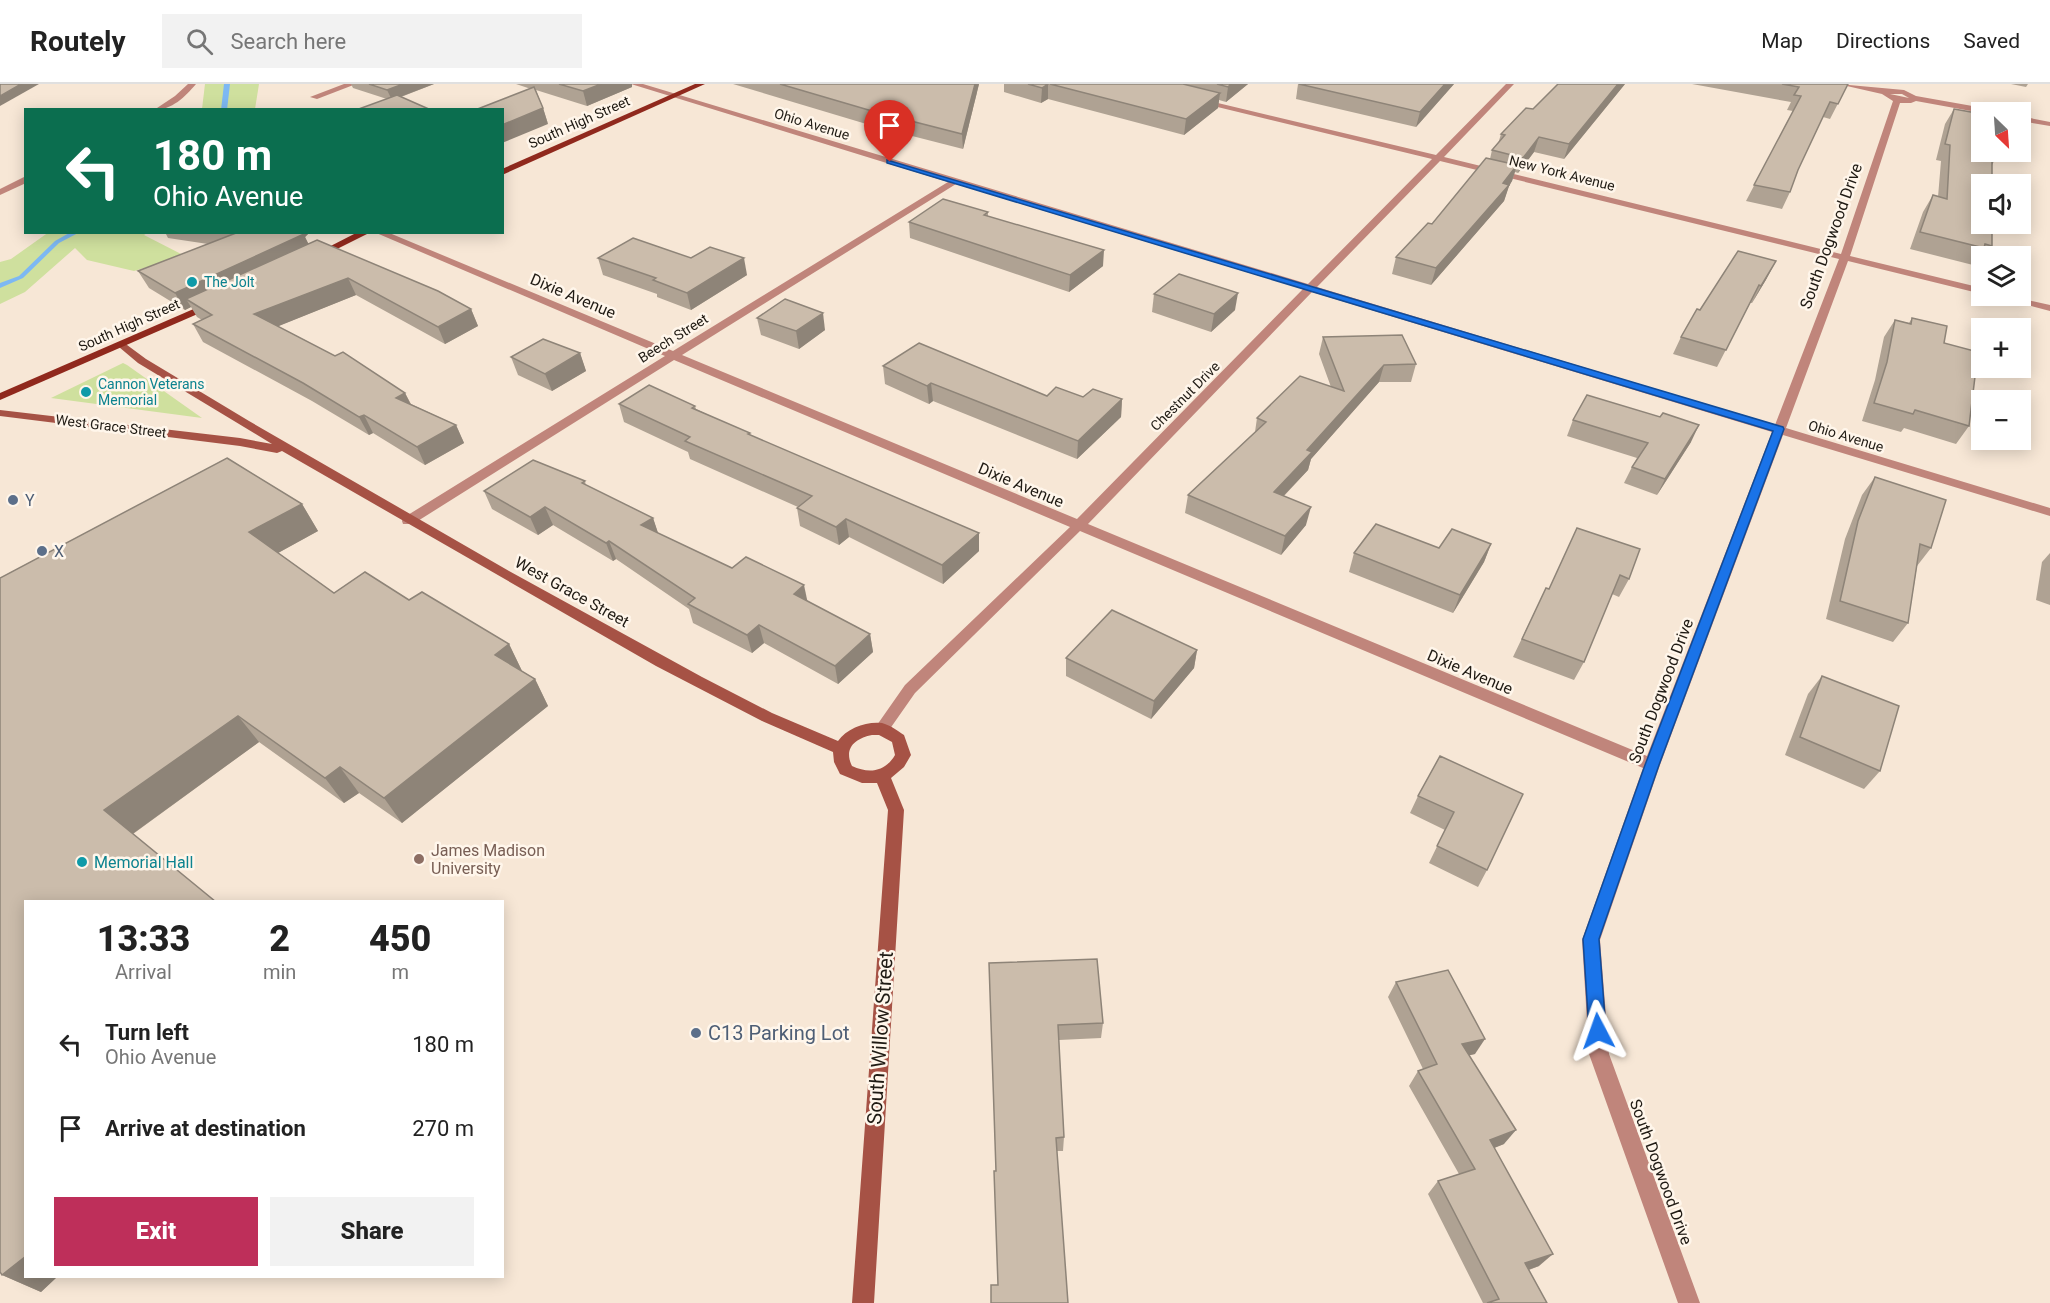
<!DOCTYPE html>
<meta charset="utf-8">
<style>
body{margin:0;font-family:Roboto,sans-serif;background:#f2f2f2;color:#222;height:100vh;display:flex;flex-direction:column;font-size:22px;white-space:nowrap}
*{box-sizing:border-box;margin:0}
p{font-size:20px;color:#767676}
.icon{flex:none;width:33px;height:33px;fill:none;stroke:currentColor;stroke-width:2;stroke-linecap:round;stroke-linejoin:round}
.map{position:relative;flex:1;overflow:hidden}
.panel{position:absolute;left:24px;top:816px;width:480px;height:378px;display:flex;flex-direction:column;background:#fff;border-radius:0px;box-shadow:0 3px 15px #0003}
.panel>*{flex:none}
.banner{position:absolute;left:24px;top:24px;width:480px;height:126px;border-radius:0px;box-shadow:0 3px 15px #0003;background:#0b6e4f;color:#fff;overflow:hidden}
.needle{width:39px;rotate:155deg}
.controls{position:absolute;left:1971px;top:18px;display:grid;gap:12px}
.controls a{display:grid;place-items:center;width:60px;height:60px;border-radius:0px;background:#fff;box-shadow:0 3px 15px #0003;font-size:30px}
.pin{position:absolute;display:grid;place-items:center;width:51px;height:51px;color:#fff;margin:-62px -26px;border-radius:50% 50% 50% 0;rotate:-45deg;box-shadow:0 0 6px #0007}
.pin .icon{rotate:45deg}
.me{position:absolute;width:66px;margin:-33px;rotate:356deg;stroke-linejoin:round;filter:drop-shadow(0 0 4px #0008)}
.turn{display:flex;align-items:center;gap:21px;height:126px;padding:0 30px;font-size:27px}
.turn .icon{width:78px;height:78px;stroke-width:2.5}
.turn b{display:block;font-size:42px;line-height:51px}
.eta{display:flex;justify-content:space-evenly;align-items:center;height:102px;text-align:center}
.eta b{font-size:36px;font-weight:800;line-height:42px}
.primary-button{display:flex;gap:12px;margin-top:auto;padding:12px 30px}
.primary-button a{flex:1;height:69px;border-radius:0px;background:#be2f5a;color:#fff;font-size:24px;font-weight:800;line-height:69px;text-align:center}
.primary-button a+a{background:#f2f2f2;color:#222}
ul{padding:0;list-style:none}
li{display:flex;align-items:center;gap:18px;height:84px;padding:0 30px}
li div{flex:1}
li b{display:block;font-size:22px}
li em{font-style:normal}
header{display:flex;align-items:center;gap:36px;box-sizing:border-box;height:84px;padding:0 30px;background:#fff;border-bottom:2px solid #e0e0e0}
header strong{font-size:28px}
nav{display:flex;gap:33px;margin-inline-start:auto;font-size:21px}
.search{width:420px;height:54px;background:#f2f2f2;display:flex;align-items:center;gap:15px;box-sizing:border-box;padding:0 21px;border-radius:0px;color:#767676;font-size:22px}
.map>svg:first-child{display:block}
</style>
<header>
<strong>Routely</strong>
<div class="search"><svg class="icon" aria-label="search" viewBox="0 0 24 24"><circle cx="10" cy="10" r="6"/><path d="M15 15l6 6"/></svg>Search here</div>
<nav><a>Map</a><a>Directions</a><a>Saved</a></nav>
</header>
<div class="map">
<svg width="2050" height="1219" viewBox="0 0 2050 1219">
<rect width="100%" height="100%" fill="#f7e7d6"/>
<g fill="#cfe09e">
<polygon points="205,0 259,0 255,25 202,25"/>
<polygon points="49,148 147,149 144,151 185,172 134,187 87,176 75,164 25,208 0,220 0,178 11,175"/>
<polygon points="123,279 127,281 202,334 51,314"/>
</g>
<g fill="none" stroke-linecap="round" stroke-linejoin="round">
<g fill="#7db8f3" fill-rule="evenodd">
<polygon points="224,0 230,0 227,26 221,26"/>
<polygon points="71,148 80,148 59,159 23,194 0,204 0,199 19,192 55,157"/>
</g>
<g fill="#c0857b" fill-rule="evenodd">
<path d="M 188,0 L 196,0 C 185,13 172,26 154,26 L 175,12 Z"/>
<polygon points="344,0 356,0 317,15 310,13"/>
<path d="M 631,0 L 643,0 L 1308,200 L 1432,75 L 1197,18 L 1197,14 L 1436,71 L 1506,0 L 1514,0 L 1444,73 L 1841,170 L 1893,17 L 1882,10 L 1838,0 L 1904,6 L 1916,12 L 1995,26 L 1996,28 L 1982,29 L 1916,17 L 1911,19 L 1900,19 L 1850,172 L 1982,204 L 1982,210 L 1848,177 L 1786,344 L 2050,424 L 2050,432 L 1783,351 L 1660,681 L 1600,856 L 1609,970 L 1700,1219 L 1678,1219 L 1589,970 L 1582,856 L 1643,684 L 1080,447 L 915,609 L 887,649 L 877,649 L 874,645 L 877,641 L 905,601 L 1070,443 L 674,276 L 413,440 L 403,440 L 402,437 L 403,434 L 665,272 L 374,148 L 387,148 L 673,267 L 948,98 ZM 1890,10 L 1902,10 L 1909,14 ZM 1440,77 L 1839,175 L 1775,341 L 1317,203 ZM 956,100 L 1303,205 L 1077,435 L 682,271 ZM 1312,208 L 1772,348 L 1647,672 L 1088,440 Z"/>
<polygon points="2020,32 2050,38 2050,42 2020,37"/>
<polygon points="26,92 26,99 0,111 0,105"/>
<polygon points="1994,212 2010,212 2050,221 2050,227"/>
</g>
<path fill="#a65245" fill-rule="evenodd" d="M 123,258 L 146,275 L 249,337 L 509,487 L 702,593 L 772,629 L 838,657 C 847,644 867,637 882,639 C 890,641 898,647 904,651 L 911,671 L 904,683 L 891,694 L 904,726 L 874,1219 L 852,1219 L 888,726 L 877,699 L 862,699 L 840,690 L 834,678 L 833,668 L 762,637 L 656,582 L 282,367 L 277,369 L 240,362 L 0,332 L 0,326 L 240,354 L 272,360 L 138,279 L 119,263 L 119,259 ZM 872,651 L 879,651 L 892,658 L 895,671 C 885,688 869,690 852,682 C 843,664 856,654 872,651 Z"/>
<g fill="#90291d" fill-rule="evenodd">
<polygon points="695,0 705,0 502,91 502,85"/>
<polygon points="358,148 371,148 321,173 313,171"/>
<polygon points="212,217 217,220 216,222 0,316 0,309"/>
</g>
</g>
<g fill="#afa293">
<polygon points="351,0 434,0 401,13 387,15 353,4"/>
<polygon points="516,0 632,0 632,3 587,22 536,6 543,24 548,40 531,5"/>
<polygon points="733,0 979,0 963,65 873,42"/>
<polygon points="1004,0 1248,0 1226,18 1219,16 1218,24 1184,51 1048,15 1041,19 1004,8"/>
<polygon points="1298,0 1454,0 1416,43 1296,15"/>
<polygon points="1625,0 1564,75 1534,68 1518,89 1515,88 1512,97 1509,102 1504,117 1431,201 1392,190 1396,173 1432,140 1490,75 1492,66 1498,60 1501,50 1533,25"/>
<polygon points="1692,0 1848,0 1830,35 1823,33 1798,86 1790,108 1782,125 1746,117 1793,27 1787,26 1791,18"/>
<polygon points="2011,0 2028,0 2026,3"/>
<polygon points="1954,25 1998,70 1992,81 1992,162 1985,172 1982,172 1981,179 1975,177 1973,181 1910,165 1923,128 1933,111 1938,113 1941,77 1936,76 1945,40"/>
<polygon points="988,128 988,132 1103,182 1069,208 910,154 909,138"/>
<polygon points="165,148 310,148 305,153 308,159 471,225 478,242 445,260 356,211 278,242 405,309 411,320 456,341 464,359 425,381 373,349 369,351 312,317 203,258 193,240 202,236 197,233 191,223 185,226 149,204 138,187 208,160 168,154"/>
<polygon points="598,174 691,174 747,191 691,226 657,213 657,210 603,191"/>
<polygon points="1767,194 1752,219 1750,219 1717,283 1673,270 1681,253 1700,226"/>
<polygon points="1154,210 1235,226 1211,248 1152,228"/>
<polygon points="757,234 825,246 799,265 761,251"/>
<polygon points="1912,234 1944,259 1969,342 1956,360 1904,344 1901,348 1862,337 1875,296 1884,253 1895,236 1909,239"/>
<polygon points="1323,253 1416,280 1411,298 1379,298 1311,375 1308,386 1284,412 1306,441 1281,471 1185,429 1188,411 1255,348 1257,334 1331,303 1319,270"/>
<polygon points="580,269 586,287 552,307 518,291 511,273"/>
<polygon points="883,282 1047,312 1122,315 1121,333 1077,375 933,317 929,320 885,300"/>
<polygon points="619,320 695,322 696,325 750,351 979,467 943,500 849,453 839,461 800,442 797,424 798,423 690,375 688,368 624,338"/>
<polygon points="1660,333 1691,358 1657,411 1624,399 1632,383 1637,374 1567,352 1573,336"/>
<polygon points="227,374 302,420 318,447 278,469 334,509 365,488 409,516 422,508 509,560 522,587 535,595 548,622 402,739 359,709 344,719 259,658 133,750 216,818 26,818 26,1192 58,1192 41,1208 2,1191 0,1188 0,494"/>
<polygon points="1875,393 1931,464 1917,482 1908,539 1893,558 1826,535 1845,455 1862,411"/>
<polygon points="585,397 586,402 653,434 658,449 732,484 807,517 870,550 873,568 838,600 764,559 752,569 693,539 689,525 616,475 613,477 553,441 538,451 492,425 484,407"/>
<polygon points="1577,444 1629,495 1619,513 1612,510 1584,578 1574,596 1513,573 1546,504 1549,505"/>
<polygon points="1491,460 1484,478 1453,529 1349,488 1354,469"/>
<polygon points="2050,469 2050,521 2036,516 2042,478"/>
<polygon points="1197,566 1194,584 1151,635 1066,592 1066,574"/>
<polygon points="1822,592 1880,687 1864,705 1785,671 1808,610"/>
<polygon points="1440,672 1487,786 1478,803 1429,779 1445,746 1410,729 1418,712"/>
<polygon points="989,879 1103,939 1101,954 1059,956 1064,1053 1063,1067 1057,1067 996,1087"/>
<polygon points="1396,898 1475,970 1469,971 1504,1060 1494,1064 1539,1182 1529,1186 1547,1219 1483,1219 1428,1110 1438,1097 1459,1090 1409,1002 1418,987 1423,985 1388,913"/>
</g>
<g fill="#8e8478">
<polygon points="21,0 39,0 0,22 0,12"/>
<polygon points="403,0 434,0 392,16 387,6"/>
<polygon points="601,0 632,0 632,3 587,22 583,7"/>
<polygon points="975,0 979,0 963,65 962,50"/>
<polygon points="1048,0 1048,15 1041,19 1042,4"/>
<polygon points="1231,0 1248,0 1226,18 1228,3"/>
<polygon points="1445,0 1454,0 1416,43 1420,28"/>
<polygon points="1618,0 1625,0 1564,75 1569,60"/>
<polygon points="1220,9 1218,24 1184,51 1186,35"/>
<polygon points="543,24 548,40 502,59 502,41"/>
<polygon points="1539,53 1534,68 1518,89 1523,74"/>
<polygon points="1517,81 1512,97 1509,102 1504,117 1431,201 1436,184"/>
<polygon points="290,148 310,148 305,153 312,167 186,215 191,223 185,226 175,209"/>
<polygon points="1104,166 1103,182 1069,208 1070,191"/>
<polygon points="744,174 747,191 691,226 687,209"/>
<polygon points="1776,177 1767,194 1752,219 1761,202"/>
<polygon points="348,194 356,211 264,248 254,230"/>
<polygon points="1238,209 1235,226 1211,248 1214,230"/>
<polygon points="471,225 478,242 445,260 438,243"/>
<polygon points="823,229 825,246 799,265 796,247"/>
<polygon points="580,269 586,287 552,307 545,290"/>
<polygon points="1384,281 1379,298 1311,375 1308,386 1270,426 1274,408 1307,366"/>
<polygon points="931,299 933,317 929,320 927,302"/>
<polygon points="405,309 414,327 396,314"/>
<polygon points="1122,315 1121,333 1077,375 1078,357"/>
<polygon points="364,331 373,349 369,351 359,333"/>
<polygon points="456,341 464,359 425,381 417,363"/>
<polygon points="1699,341 1691,358 1657,411 1665,395"/>
<polygon points="302,420 318,447 267,475 249,448"/>
<polygon points="545,423 553,441 538,451 530,433"/>
<polygon points="1311,423 1306,441 1281,471 1285,452"/>
<polygon points="653,434 659,452 641,441"/>
<polygon points="846,435 849,453 839,461 836,443"/>
<polygon points="979,449 979,467 943,500 942,481"/>
<polygon points="609,457 616,475 613,477 606,459"/>
<polygon points="1491,460 1484,478 1453,529 1460,511"/>
<polygon points="804,501 808,520 794,510"/>
<polygon points="759,541 764,559 752,569 747,551"/>
<polygon points="870,550 873,568 838,600 835,582"/>
<polygon points="509,560 522,587 495,571"/>
<polygon points="1197,566 1194,584 1151,635 1154,617"/>
<polygon points="535,595 548,622 402,739 384,714"/>
<polygon points="238,632 259,658 131,751 104,726"/>
<polygon points="340,683 359,709 344,719 325,694"/>
<polygon points="1485,955 1475,970 1453,975 1462,960"/>
<polygon points="1516,1046 1504,1060 1479,1070 1490,1056"/>
<polygon points="1553,1170 1539,1182 1513,1191 1525,1179"/>
<polygon points="26,1172 26,1192 58,1192 41,1208 2,1191"/>
</g>
<g fill="#cbbcab" stroke="#8e8478" stroke-width="1.5">
<polygon points="0,0 21,0 0,12"/>
<polygon points="369,0 403,0 387,6"/>
<polygon points="559,0 601,0 583,7"/>
<polygon points="780,0 975,0 962,50 872,27"/>
<polygon points="1028,0 1048,0 1042,4"/>
<polygon points="1050,0 1183,0 1220,9 1186,35"/>
<polygon points="1217,0 1231,0 1228,3"/>
<polygon points="1299,0 1445,0 1420,28"/>
<polygon points="1558,0 1618,0 1569,60 1539,53 1523,74 1492,66 1505,51 1501,50 1526,24 1533,25"/>
<polygon points="1782,0 1848,0 1838,20 1830,18 1798,86 1790,108 1754,101 1801,12 1794,11 1799,3"/>
<polygon points="534,3 543,24 502,41 502,26 475,26"/>
<polygon points="397,11 431,26 356,26"/>
<polygon points="1954,25 1982,30 1982,68 1999,68 1998,70 1992,69 1992,100 1982,100 1982,140 1992,140 1992,162 1985,160 1984,164 1920,148 1933,111 1947,115 1950,61 1945,60"/>
<polygon points="1486,74 1517,81 1503,99 1509,101 1436,184 1396,173 1428,139 1432,140"/>
<polygon points="943,115 988,128 984,131 1104,166 1070,191 909,138"/>
<polygon points="233,148 300,148 304,150 175,209 138,187 236,149"/>
<polygon points="633,154 691,174 710,163 744,174 687,209 653,196 656,194 598,174"/>
<polygon points="317,156 438,207 471,225 438,243 348,194 254,230 335,272 343,268 405,309 396,314 456,341 417,363 364,331 359,333 303,299 193,240 212,231 186,215"/>
<polygon points="1738,167 1776,177 1761,202 1759,201 1726,266 1681,253 1697,225 1700,226"/>
<polygon points="1179,190 1238,209 1214,230 1154,210"/>
<polygon points="785,215 823,229 796,247 757,234"/>
<polygon points="1912,234 1947,242 1944,259 1978,268 1969,342 1915,326 1913,330 1874,319 1887,278 1895,236 1911,240"/>
<polygon points="1402,251 1416,280 1384,281 1307,366 1312,368 1274,408 1311,423 1285,452 1188,411 1266,338 1257,334 1300,292 1344,307 1323,253"/>
<polygon points="543,255 580,269 545,290 511,273"/>
<polygon points="919,259 1047,312 1056,303 1083,313 1093,305 1122,315 1078,357 931,299 927,302 883,282"/>
<polygon points="649,301 695,322 692,324 750,349 748,350 979,449 942,481 846,435 836,443 797,424 812,412 685,357 690,353 619,320"/>
<polygon points="1587,311 1660,333 1663,329 1699,341 1665,395 1632,383 1648,359 1573,336"/>
<polygon points="227,374 302,420 249,448 334,509 365,488 409,516 422,508 509,560 495,571 535,595 384,714 340,683 325,694 238,632 104,726 216,818 26,818 26,1172 2,1191 0,1188 0,494"/>
<polygon points="533,376 585,397 582,399 653,434 641,441 732,484 746,473 804,501 794,510 870,550 835,582 759,541 747,551 688,520 695,514 609,457 606,459 545,423 530,433 484,407"/>
<polygon points="1875,393 1946,416 1931,464 1920,460 1908,539 1840,517 1858,437"/>
<polygon points="1376,440 1439,464 1452,445 1491,460 1460,511 1354,469"/>
<polygon points="1577,444 1640,465 1629,495 1620,491 1584,578 1522,555 1546,504 1549,505"/>
<polygon points="1112,526 1197,566 1154,617 1066,574"/>
<polygon points="1822,592 1899,622 1880,687 1800,653"/>
<polygon points="1440,672 1523,710 1487,786 1437,762 1454,728 1418,712"/>
<polygon points="1097,875 1103,939 1058,941 1064,1053 1056,1054 1068,1219 991,1219 991,1201 998,1201 994,1087 996,1087 989,879"/>
<polygon points="1448,886 1485,955 1462,960 1516,1046 1490,1056 1553,1170 1525,1179 1547,1219 1487,1219 1499,1215 1438,1097 1475,1085 1418,987 1437,980 1396,898"/>
</g>
<polygon fill="#1a73e8" stroke="#114b97" stroke-width="1.5" points="887,76 1783,343 1784,345 1659,681 1599,855 1606,947 1604,953 1598,955 1591,953 1589,947 1583,855 1645,681 1773,347 887,79"/>
<g fill="#0f9aa8" stroke="#fff6eb" stroke-width="2">
<circle cx="192" cy="198" r="6"/>
<circle cx="86" cy="308" r="6"/>
<circle cx="82" cy="778" r="6"/>
</g>
<g fill="#5c6f8a" stroke="#fff6eb" stroke-width="2">
<circle cx="13" cy="416" r="6"/>
<circle cx="42" cy="467" r="6"/>
<circle cx="696" cy="949" r="6"/>
</g>
<circle fill="#8d6e63" stroke="#fff6eb" stroke-width="2" cx="419" cy="775" r="6"/>
<g text-anchor="middle" dominant-baseline="central" stroke-width="5" stroke-linejoin="round" paint-order="stroke">
<g font-size="14" fill="#201b14" stroke="#fff6eb">
<text transform="translate(579 38) rotate(-24)">South High Street</text>
<text transform="translate(812 40) rotate(17)">Ohio Avenue</text>
<text transform="translate(1562 89) rotate(14)">New York Avenue</text>
<text transform="translate(129 241) rotate(-24)">South High Street</text>
<text transform="translate(673 254) rotate(-32)">Beech Street</text>
<text transform="translate(1185 312) rotate(-45)">Chestnut Drive</text>
<text transform="translate(111 342) rotate(7)">West Grace Street</text>
<text transform="translate(1846 352) rotate(17)">Ohio Avenue</text>
</g>
<g font-size="14" fill="#0d838f" stroke="#fff6eb" text-anchor="start">
<text x="204" y="198">The Jolt</text>
<text x="98" y="300">Cannon Veterans<tspan x="98" dy="16">Memorial</tspan></text>
</g>
<g font-size="16" fill="#201b14" stroke="#fff6eb">
<text transform="translate(1831 152) rotate(-70)">South Dogwood Drive</text>
<text transform="translate(573 212) rotate(23)">Dixie Avenue</text>
<text transform="translate(1021 401) rotate(23)">Dixie Avenue</text>
<text transform="translate(572 508) rotate(29)">West Grace Street</text>
<text transform="translate(1470 588) rotate(23)">Dixie Avenue</text>
<text transform="translate(1661 607) rotate(-69)">South Dogwood Drive</text>
<text transform="translate(1661 1088) rotate(70)">South Dogwood Drive</text>
</g>
<g font-size="16" fill="#4e5e75" stroke="#fff6eb" text-anchor="start">
<text x="25" y="416">Y</text>
<text x="54" y="467">X</text>
</g>
<g font-size="16" fill="#785e54" stroke="#fff6eb" text-anchor="start">
<text x="431" y="766">James Madison<tspan x="431" dy="18">University</tspan></text>
</g>
<g font-size="16" fill="#0d838f" stroke="#fff6eb" text-anchor="start">
<text x="94" y="778">Memorial Hall</text>
</g>
<g font-size="20" fill="#4e5e75" stroke="#fff6eb" text-anchor="start">
<text x="708" y="949">C13 Parking Lot</text>
</g>
<g font-size="20" fill="#201b14" stroke="#fff6eb">
<text transform="translate(880 954) rotate(-86)">South Willow Street</text>
</g>
</g>
</svg>
<div class="controls">
<a><svg class="needle" viewBox="-14 -14 28 28"><path d="M0-13l5 13h-10z" fill="#e53935"/><path d="M0 13l5-13h-10z" fill="#767676"/></svg></a>
<a><svg class="icon" aria-label="sound" viewBox="0 0 24 24"><path d="M4 9h4l5-4v14l-5-4H4zM17 9q2 3 0 6"/></svg></a>
<a><svg class="icon" aria-label="layers" viewBox="0 0 24 24"><path d="M12 4l9 5-9 5-9-5zM3 14l9 5 9-5"/></svg></a>
<a>+</a>
<a>−</a>
</div>
<div class="pin" style="left:890px;top:78px;background:#d93025"><svg class="icon" aria-label="arrive" viewBox="0 0 24 24"><path d="M6 21V4h12l-3 4 3 4H6"/></svg></div>
<svg class="me" style="left:1598px;top:947px" viewBox="-20 -20 40 40"><path d="M0-17L14 15 0 8-14 15z" fill="#1a73e8" stroke="#fff" stroke-width="4"/></svg>
<div class="banner">
<div class="turn"><svg class="icon" aria-label="left" viewBox="0 0 24 24"><path d="M17 20v-9H6M10 6l-5 5 5 5"/></svg><div><b>180 m</b>Ohio Avenue</div></div>
</div>
<section class="panel">
<div class="eta">
<div><b>13:33</b><p>Arrival</p></div>
<div><b>2</b><p>min</p></div>
<div><b>450</b><p>m</p></div>
</div>
<ul>
<li><svg class="icon" aria-label="left" viewBox="0 0 24 24"><path d="M17 20v-9H6M10 6l-5 5 5 5"/></svg><div><b>Turn left</b><p>Ohio Avenue</p></div><em>180 m</em></li>
<li><svg class="icon" aria-label="arrive" viewBox="0 0 24 24"><path d="M6 21V4h12l-3 4 3 4H6"/></svg><div><b>Arrive at destination</b></div><em>270 m</em></li>
</ul>
<div class="primary-button"><a>Exit</a><a>Share</a></div>
</section>
</div>
